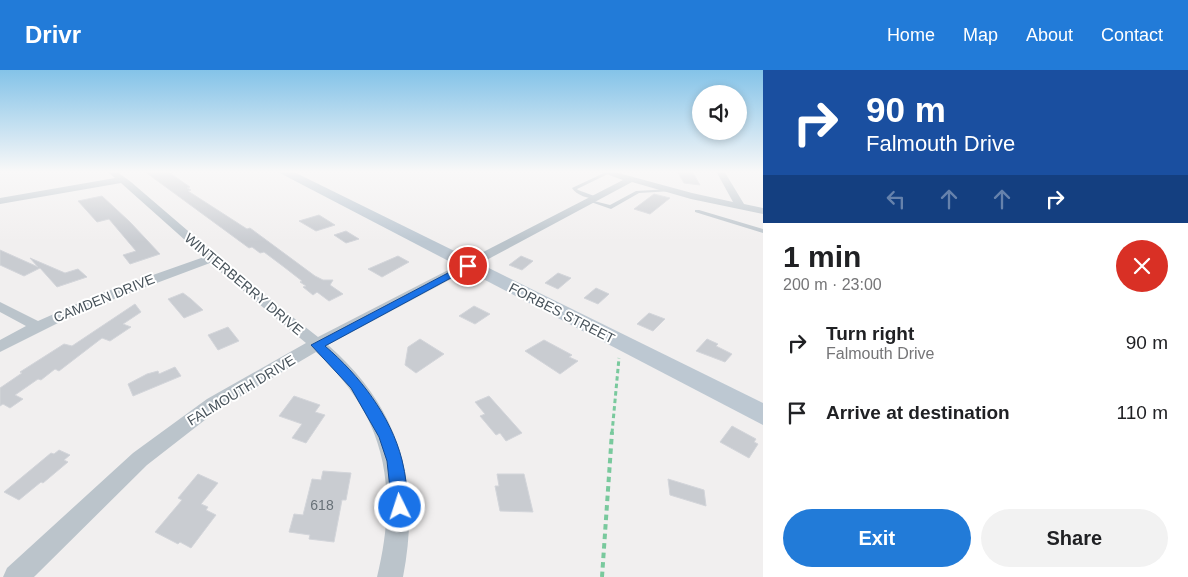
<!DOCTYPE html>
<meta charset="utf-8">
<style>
body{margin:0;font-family:Arial,sans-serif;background:#f2f2f2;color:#202124;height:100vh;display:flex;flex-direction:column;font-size:19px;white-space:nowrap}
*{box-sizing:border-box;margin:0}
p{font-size:16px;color:#757577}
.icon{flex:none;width:28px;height:28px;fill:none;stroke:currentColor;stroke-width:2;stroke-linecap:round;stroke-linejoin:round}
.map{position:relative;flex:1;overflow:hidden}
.panel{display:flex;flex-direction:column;background:#fff;width:425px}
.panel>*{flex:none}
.hud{background:#1a4fa0;color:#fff;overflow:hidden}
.fabs{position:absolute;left:692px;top:15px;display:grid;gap:10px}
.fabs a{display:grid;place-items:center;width:55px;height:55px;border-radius:50%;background:#fff;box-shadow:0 2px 8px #0003;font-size:25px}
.pin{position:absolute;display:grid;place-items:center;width:42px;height:42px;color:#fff;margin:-21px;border:2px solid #fff;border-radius:50%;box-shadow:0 1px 5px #0007}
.me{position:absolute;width:55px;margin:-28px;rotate:356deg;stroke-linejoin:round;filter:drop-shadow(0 0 4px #0008)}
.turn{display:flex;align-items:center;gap:18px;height:105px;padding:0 20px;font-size:22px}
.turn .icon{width:65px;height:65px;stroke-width:2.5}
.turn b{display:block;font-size:35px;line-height:42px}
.lanes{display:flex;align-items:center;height:48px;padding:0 20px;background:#0003;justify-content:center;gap:25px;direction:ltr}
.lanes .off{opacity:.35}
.round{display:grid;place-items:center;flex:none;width:52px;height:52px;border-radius:26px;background:#f2f2f2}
.headline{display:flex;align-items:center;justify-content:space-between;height:85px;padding:0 20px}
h1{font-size:30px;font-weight:800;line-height:38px}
.primary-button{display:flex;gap:10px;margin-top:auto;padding:10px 20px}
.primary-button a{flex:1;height:58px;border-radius:30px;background:#227bd8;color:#fff;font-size:20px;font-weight:800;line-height:58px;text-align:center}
.primary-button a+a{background:#f2f2f2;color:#202124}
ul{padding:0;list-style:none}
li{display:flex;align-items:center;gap:15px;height:70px;padding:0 20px}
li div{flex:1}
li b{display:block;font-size:19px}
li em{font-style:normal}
header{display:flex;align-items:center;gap:30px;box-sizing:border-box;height:70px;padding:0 25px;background:#227bd8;color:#fff}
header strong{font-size:24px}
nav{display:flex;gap:28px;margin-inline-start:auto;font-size:18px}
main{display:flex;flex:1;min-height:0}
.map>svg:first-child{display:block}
</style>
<header>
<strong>Drivr</strong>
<nav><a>Home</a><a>Map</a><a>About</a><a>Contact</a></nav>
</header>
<main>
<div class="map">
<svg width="763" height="507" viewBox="0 0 763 507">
<rect width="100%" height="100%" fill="#f1efef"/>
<g fill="#c9ccd1" stroke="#d3d5da">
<polygon points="144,101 167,101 190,117 187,118 191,120 188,121 247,159 250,158 315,206 323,210 333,210 330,215 343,224 329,231 317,222 313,225 303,217 306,216 300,212 302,211 284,197 264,182 260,183 252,177 249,178"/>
<polygon points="677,101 692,101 700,115 684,113"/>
<polygon points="654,124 670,128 650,144 634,139"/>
<polygon points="102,126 130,152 160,184 130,194 123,185 136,181 109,149 97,152 78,131"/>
<polygon points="319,145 335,155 316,161 299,151"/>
<polygon points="346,161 359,169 346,173 334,165"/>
<polygon points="0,180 38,197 30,188 65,203 78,199 87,207 57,217 40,198 24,206 0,195"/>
<polygon points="398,186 409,192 382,207 368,199"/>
<polygon points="521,186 533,191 522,200 509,195"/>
<polygon points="558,203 571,208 558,219 545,213"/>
<polygon points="596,218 609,224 598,234 584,228"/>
<polygon points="183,223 191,229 203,240 184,248 168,229"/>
<polygon points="135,234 141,242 123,254 131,257 110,271 102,268 59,301 55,299 41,310 38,309 15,325 23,329 10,338 3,334 0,336 0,318 22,303 20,302 64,274 72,276"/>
<polygon points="474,236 490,244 475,254 459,246"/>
<polygon points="649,243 665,249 653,261 637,254"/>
<polygon points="228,257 239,271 218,280 208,265"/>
<polygon points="420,269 444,284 416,303 405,295 408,277"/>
<polygon points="707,269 718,274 716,276 732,284 725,292 696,281"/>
<polygon points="544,270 572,285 569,287 578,291 560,304 525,281"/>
<polygon points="175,297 181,306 133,326 128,314 147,304 158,301 159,304"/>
<polygon points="294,326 320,335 315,342 325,345 306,373 292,368 302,354 279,346"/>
<polygon points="489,326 522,363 506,371 500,363 496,365 480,346 485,344 475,332"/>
<polygon points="732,356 756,369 754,372 758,374 749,388 720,372"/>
<polygon points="59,380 70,385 64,390 68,392 43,413 41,412 19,430 4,422 51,383 54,384"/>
<polygon points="323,401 351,403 346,430 342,430 334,472 309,469 310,465 289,462 294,444 303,445 312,409 321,410"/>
<polygon points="198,404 218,413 201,434 208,437 206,440 216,445 191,478 180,472 178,474 155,462 182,430 178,428"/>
<polygon points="497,404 524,404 533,442 500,441 495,416 499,416"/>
<polygon points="668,409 704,420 706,436 670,425"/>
</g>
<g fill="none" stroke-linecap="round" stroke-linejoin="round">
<polyline stroke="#79c99d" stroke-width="3" stroke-dasharray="4.5 3" stroke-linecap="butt" points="612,363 619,288"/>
<polyline stroke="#79c99d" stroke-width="4" stroke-dasharray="5.5 4" stroke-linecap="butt" points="602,507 612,362"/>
<g fill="#bbc4cb" fill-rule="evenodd">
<path d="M 606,102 L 610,103 L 577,119 L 578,120 L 597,127 L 597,129 C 589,129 576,125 572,118 Z"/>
<polygon points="670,119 672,120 672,121 639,123 611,139 588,131 590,130 610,135 636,121"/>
<polygon points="695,140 699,140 763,159 763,163 695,142"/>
</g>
<path fill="#bbc4cb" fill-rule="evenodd" d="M 107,101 L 116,101 L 131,112 L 244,209 L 318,267 L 623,110 L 598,101 L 611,101 L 692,123 L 733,132 L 716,101 L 724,101 L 744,134 L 763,138 L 763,144 L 691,129 L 632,112 L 328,275 C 401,339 421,414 403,507 L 377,507 C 399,417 386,346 316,282 L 219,339 L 147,395 L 34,507 L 3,507 L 7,498 L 133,383 L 207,329 L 306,273 L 210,193 L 82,241 L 0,282 L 0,270 L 26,256 L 0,242 L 0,232 L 38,251 L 99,224 L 204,187 L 121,113 L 0,134 L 0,128 L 115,108 Z"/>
<polygon fill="#bdc8d2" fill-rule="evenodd" points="276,101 292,101 763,333 763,355"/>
</g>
<linearGradient id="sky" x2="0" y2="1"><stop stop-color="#84c3e8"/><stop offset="0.59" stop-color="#f9f8f8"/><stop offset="1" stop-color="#f9f8f8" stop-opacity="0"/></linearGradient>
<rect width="763" height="172" fill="url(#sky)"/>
<path fill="#1a73e8" stroke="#114b97" d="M 465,194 L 473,196 L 325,276 C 359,305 391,346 402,390 C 406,405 407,422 409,437 L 406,442 L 400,445 L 394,442 L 392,437 L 387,391 L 379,367 L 351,318 L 311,275 Z"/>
<g text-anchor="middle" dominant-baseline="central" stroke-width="4" stroke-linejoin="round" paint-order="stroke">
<g font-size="14" fill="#48535b" stroke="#fff">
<text transform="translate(244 214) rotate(40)">WINTERBERRY DRIVE</text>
<text transform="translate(104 228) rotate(-22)">CAMDEN DRIVE</text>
<text transform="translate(562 243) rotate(27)">FORBES STREET</text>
<text transform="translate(241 320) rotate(-31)">FALMOUTH DRIVE</text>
</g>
<g font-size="14" fill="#687178">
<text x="322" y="435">618</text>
</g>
</g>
</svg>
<div class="fabs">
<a><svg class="icon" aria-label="sound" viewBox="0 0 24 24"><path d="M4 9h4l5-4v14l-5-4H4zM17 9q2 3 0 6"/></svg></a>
</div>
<div class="pin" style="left:468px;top:196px;background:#d93025"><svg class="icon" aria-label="arrive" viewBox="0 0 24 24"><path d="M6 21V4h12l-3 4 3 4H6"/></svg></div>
<svg class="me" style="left:400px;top:437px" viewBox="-20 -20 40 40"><circle r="17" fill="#1a73e8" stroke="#fff" stroke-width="3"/><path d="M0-11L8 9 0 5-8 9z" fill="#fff"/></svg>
</div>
<section class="panel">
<div class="hud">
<div class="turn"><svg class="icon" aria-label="right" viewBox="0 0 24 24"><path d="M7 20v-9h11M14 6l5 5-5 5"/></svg><div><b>90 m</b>Falmouth Drive</div></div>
<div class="lanes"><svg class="icon off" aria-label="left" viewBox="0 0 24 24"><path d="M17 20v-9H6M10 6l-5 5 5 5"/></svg><svg class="icon off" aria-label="ahead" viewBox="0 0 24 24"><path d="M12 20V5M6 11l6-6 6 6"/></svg><svg class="icon off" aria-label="ahead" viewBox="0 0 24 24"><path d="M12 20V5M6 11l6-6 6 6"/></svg><svg class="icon" aria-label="right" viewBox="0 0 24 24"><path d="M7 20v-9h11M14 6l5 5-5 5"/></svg></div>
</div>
<div class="headline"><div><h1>1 min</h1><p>200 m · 23:00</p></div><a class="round" style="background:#d93025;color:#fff"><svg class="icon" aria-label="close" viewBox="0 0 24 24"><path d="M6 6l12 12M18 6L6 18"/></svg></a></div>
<ul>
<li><svg class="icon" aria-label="right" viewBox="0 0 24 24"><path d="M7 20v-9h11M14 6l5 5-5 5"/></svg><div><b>Turn right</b><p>Falmouth Drive</p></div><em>90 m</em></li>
<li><svg class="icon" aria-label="arrive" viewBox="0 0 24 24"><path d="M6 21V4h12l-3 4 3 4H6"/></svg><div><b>Arrive at destination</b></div><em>110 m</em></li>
</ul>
<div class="primary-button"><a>Exit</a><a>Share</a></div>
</section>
</main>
